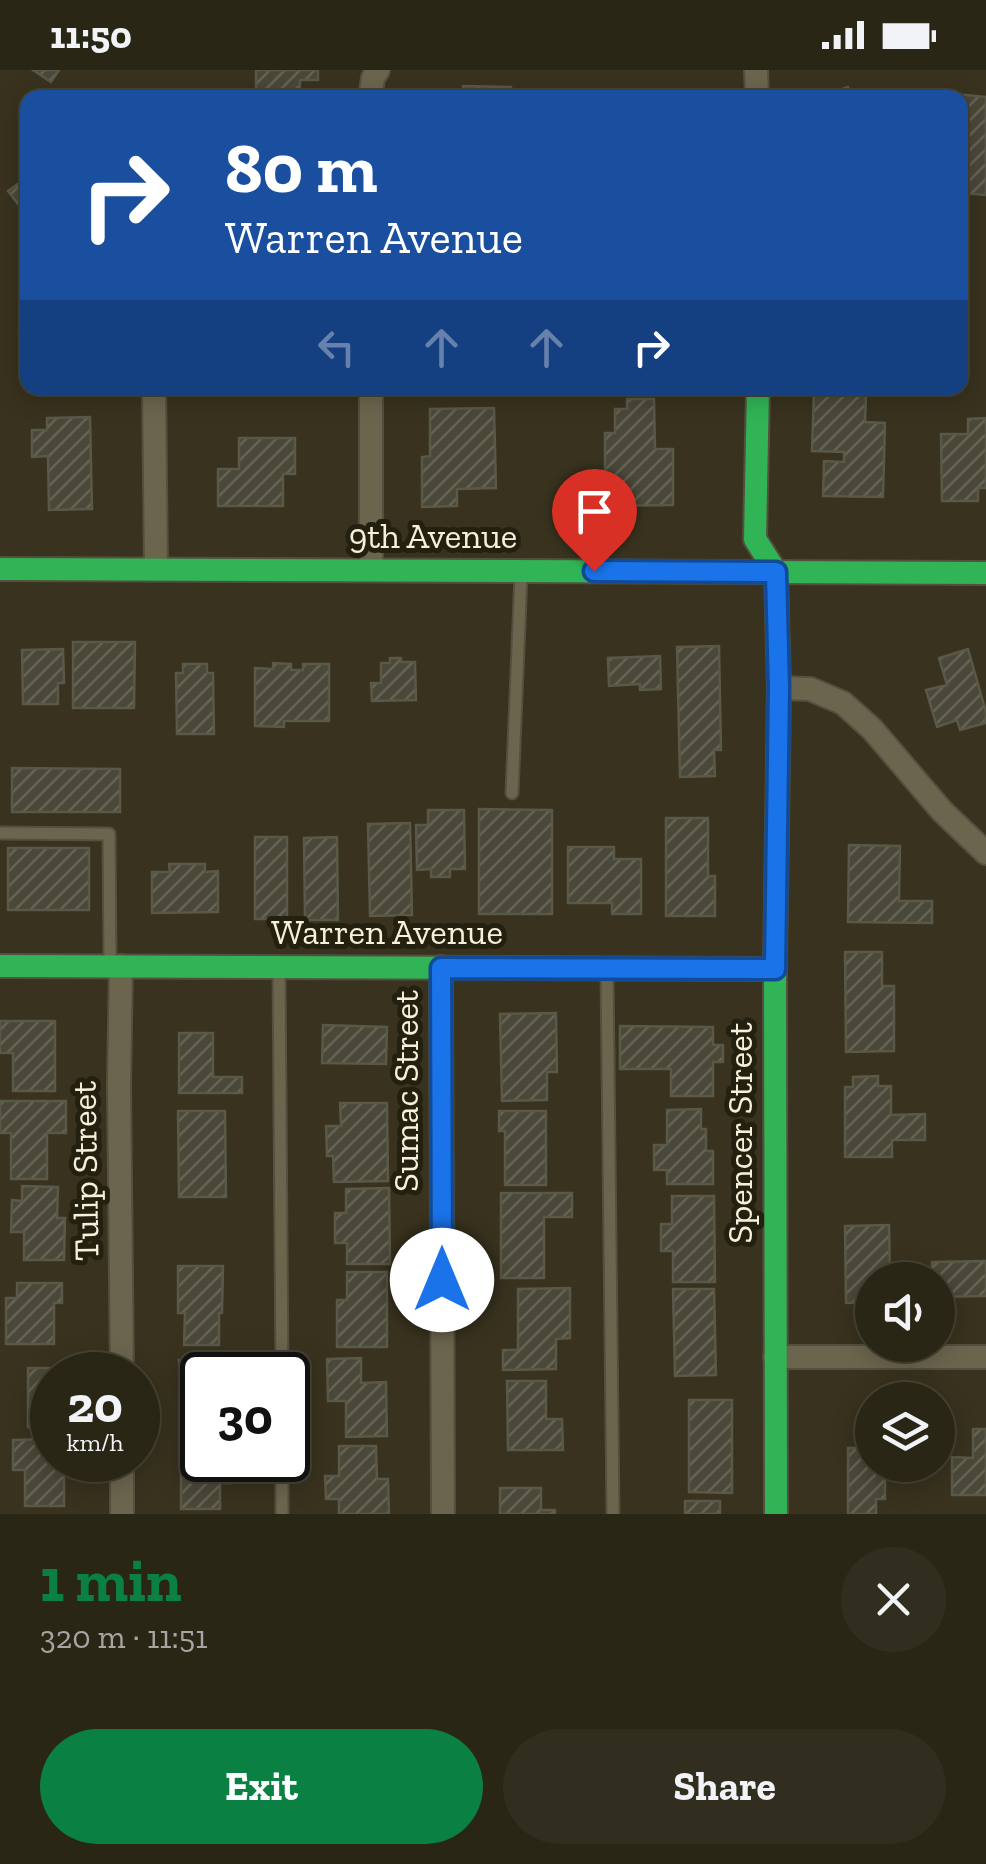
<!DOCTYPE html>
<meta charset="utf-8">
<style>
body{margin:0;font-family:"Zilla Slab",serif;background:#322e1f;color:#f1f3f6;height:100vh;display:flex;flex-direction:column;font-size:38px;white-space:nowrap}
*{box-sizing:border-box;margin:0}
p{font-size:32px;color:#a5a5a1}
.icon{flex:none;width:55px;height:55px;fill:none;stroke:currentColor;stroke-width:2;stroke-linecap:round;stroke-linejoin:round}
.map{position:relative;height:1444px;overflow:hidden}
.details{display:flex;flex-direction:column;background:#2a2616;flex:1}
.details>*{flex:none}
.hud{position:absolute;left:20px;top:20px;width:948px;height:305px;border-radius:20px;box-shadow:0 5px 25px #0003,0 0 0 2px #464335;background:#1a4fa0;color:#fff;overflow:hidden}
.buttons{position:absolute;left:855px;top:1192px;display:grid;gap:20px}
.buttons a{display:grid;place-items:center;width:100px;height:100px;border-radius:50%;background:#2a2616;box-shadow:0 5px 25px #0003,0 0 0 2px #464335;font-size:50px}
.speed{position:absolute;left:30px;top:1282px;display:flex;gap:20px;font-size:50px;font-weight:700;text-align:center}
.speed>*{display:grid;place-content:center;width:130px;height:130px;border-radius:50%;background:#2a2616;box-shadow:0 5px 25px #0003,0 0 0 2px #464335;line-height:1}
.speed small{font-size:25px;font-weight:400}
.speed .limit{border:5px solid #111;border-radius:15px;background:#fff;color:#111}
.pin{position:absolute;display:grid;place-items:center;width:85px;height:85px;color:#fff;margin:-102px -42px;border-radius:50% 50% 50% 0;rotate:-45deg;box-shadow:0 0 10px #0007}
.pin .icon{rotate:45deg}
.me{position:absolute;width:110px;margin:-55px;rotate:0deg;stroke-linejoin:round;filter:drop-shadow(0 0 8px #0008)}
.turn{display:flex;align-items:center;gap:35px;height:210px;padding:0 40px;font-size:45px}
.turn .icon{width:130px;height:130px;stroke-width:2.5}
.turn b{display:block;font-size:70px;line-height:85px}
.lanes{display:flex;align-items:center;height:95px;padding:0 40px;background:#0003;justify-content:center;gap:50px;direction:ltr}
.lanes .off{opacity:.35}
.round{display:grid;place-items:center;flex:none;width:105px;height:105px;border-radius:52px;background:#322e1f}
.headline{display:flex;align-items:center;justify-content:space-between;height:170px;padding:0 40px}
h1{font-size:60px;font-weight:700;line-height:75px;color:#0b8043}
.cta{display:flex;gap:20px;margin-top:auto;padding:20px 40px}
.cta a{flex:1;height:115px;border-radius:60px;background:#0b8043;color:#fff;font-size:40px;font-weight:700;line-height:115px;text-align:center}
.cta a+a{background:#322e1f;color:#f1f3f6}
.status{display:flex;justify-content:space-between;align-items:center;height:70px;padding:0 50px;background:#2a2616;direction:ltr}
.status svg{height:28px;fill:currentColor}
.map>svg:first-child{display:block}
</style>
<div class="status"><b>11:50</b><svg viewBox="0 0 49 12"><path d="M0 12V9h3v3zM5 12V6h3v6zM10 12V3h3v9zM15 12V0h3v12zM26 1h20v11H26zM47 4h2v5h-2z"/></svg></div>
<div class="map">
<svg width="986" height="1444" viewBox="0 0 986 1444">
<defs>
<pattern id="building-hatch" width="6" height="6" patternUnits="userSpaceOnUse" patternTransform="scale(2.5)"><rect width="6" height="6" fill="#4a4838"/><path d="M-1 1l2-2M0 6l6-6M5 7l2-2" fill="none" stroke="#656354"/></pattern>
</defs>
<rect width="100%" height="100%" fill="#38321e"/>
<g fill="url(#building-hatch)" stroke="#5a5847" stroke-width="2.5">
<polygon points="33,0 59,0 51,12"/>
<polygon points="256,0 318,0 318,10 300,10 300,23 256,23"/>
<polygon points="463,16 511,17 511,28 459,28 463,24"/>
<polygon points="848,17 852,27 869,21 871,28 816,28"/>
<polygon points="956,24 986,27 986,125 963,123 964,108 960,108 960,28 956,28"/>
<polygon points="28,107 28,147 8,121"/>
<polygon points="28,260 28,292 21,292 19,261"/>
<polygon points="814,322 866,324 865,352 885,353 883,427 823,426 824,391 844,392 844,382 812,381"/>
<polygon points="627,329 654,329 655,379 673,379 673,435 605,436 605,363 615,363 615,339 627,339"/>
<polygon points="494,338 496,418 457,419 457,436 422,437 422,387 430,386 430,339"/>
<polygon points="90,347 92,439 49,440 48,386 32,387 32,360 47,360 47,348"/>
<polygon points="986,348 986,418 978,418 978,431 942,431 941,364 968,364 968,349"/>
<polygon points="239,368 295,368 295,404 283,404 283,436 218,436 218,399 239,399"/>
<polygon points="73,572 135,572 134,638 73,638"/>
<polygon points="719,576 721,680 714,680 715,706 680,707 677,577"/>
<polygon points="63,579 64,613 58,613 58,634 23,634 22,580"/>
<polygon points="968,579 986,642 986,653 960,660 957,650 937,657 926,620 947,615 939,588"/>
<polygon points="660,586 661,619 640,620 640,614 609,616 608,588"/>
<polygon points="390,588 401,588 401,592 415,592 416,630 372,631 371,613 381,613 381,593 390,593"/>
<polygon points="273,593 291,594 291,600 303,600 303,594 329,594 329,651 284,651 284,657 255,656 255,598 273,599"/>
<polygon points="183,594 207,594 207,603 213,603 214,664 177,664 176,603 183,603"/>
<polygon points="12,698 120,699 120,742 12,742"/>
<polygon points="479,739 552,740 552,844 479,844"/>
<polygon points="428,740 464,740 465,799 450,799 450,807 431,807 431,799 417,800 416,755 428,755"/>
<polygon points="666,748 708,748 708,806 715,806 715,846 666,846"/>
<polygon points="410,753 412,845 370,846 368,754"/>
<rect x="255" y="767" width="32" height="82"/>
<polygon points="337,767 338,850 305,850 304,768"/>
<polygon points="849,775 900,776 899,831 932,831 932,853 848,852"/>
<polygon points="568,777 614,777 614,789 641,789 641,844 612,844 612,833 568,833"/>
<rect x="8" y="778" width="81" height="62"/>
<polygon points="169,794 205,794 205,802 218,801 218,842 152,843 152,802 170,802"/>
<polygon points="845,882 882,882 882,916 894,916 894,981 846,982"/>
<polygon points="556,943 557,1002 547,1002 547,1030 502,1031 500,944"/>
<polygon points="0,951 55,951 55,1021 13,1021 13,983 0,983"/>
<polygon points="323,955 387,957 386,994 322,993"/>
<polygon points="620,956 713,957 713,975 723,975 723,992 713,992 713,1026 671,1026 671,999 620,999"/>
<polygon points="179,963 213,963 213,1007 242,1007 242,1023 179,1023"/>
<polygon points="878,1006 878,1016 891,1016 891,1045 925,1044 925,1070 892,1070 892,1087 845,1087 845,1017 853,1017 853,1007"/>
<polygon points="0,1031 66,1031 66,1063 47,1063 47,1109 11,1109 11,1063 0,1063"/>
<polygon points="340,1033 387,1033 388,1111 334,1112 333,1086 327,1086 326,1056 341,1056"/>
<polygon points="701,1039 701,1059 706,1059 706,1081 713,1081 713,1114 667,1114 667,1100 654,1100 654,1075 667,1075 667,1040"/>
<polygon points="178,1041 225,1041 226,1127 179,1127"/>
<polygon points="499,1041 546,1041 546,1115 505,1115 505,1061 499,1061"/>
<polygon points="22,1116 58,1117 57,1148 65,1148 64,1190 24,1190 24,1162 11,1162 12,1130 22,1131"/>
<polygon points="389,1118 390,1194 347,1194 347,1173 335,1173 335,1143 346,1143 346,1119"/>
<polygon points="501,1123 572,1123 572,1147 544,1147 544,1208 501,1208"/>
<polygon points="672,1126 714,1126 715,1212 673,1212 673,1181 661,1181 661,1154 672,1154"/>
<polygon points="889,1155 890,1210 872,1210 872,1232 846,1233 845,1156"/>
<polygon points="986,1191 986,1226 938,1227 938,1210 932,1210 932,1192"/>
<polygon points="178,1196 223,1196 222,1243 219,1243 219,1275 184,1275 185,1243 178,1243"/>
<polygon points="347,1202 387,1202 387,1277 337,1277 337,1230 347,1230"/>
<polygon points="17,1213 62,1213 62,1233 54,1233 54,1274 6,1274 6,1228 17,1228"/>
<polygon points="570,1218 570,1268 556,1269 556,1299 503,1300 503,1280 518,1280 518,1219"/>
<polygon points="673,1219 714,1219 716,1305 675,1306"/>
<polygon points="361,1288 361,1313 386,1312 387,1366 346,1367 346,1331 328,1331 327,1289"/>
<polygon points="179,1290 213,1290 213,1305 202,1305 202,1359 180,1360"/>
<polygon points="28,1298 67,1298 67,1305 52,1305 52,1357 28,1357"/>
<polygon points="507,1311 546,1311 546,1349 562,1349 563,1380 508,1380"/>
<polygon points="689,1330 732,1330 732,1423 689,1422"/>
<polygon points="973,1359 986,1359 986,1425 952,1425 952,1387 973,1388"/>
<polygon points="52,1369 52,1390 64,1390 64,1436 25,1436 25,1400 13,1400 13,1370"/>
<polygon points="186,1372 202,1372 202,1390 230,1390 231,1413 220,1413 220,1439 181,1439 181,1384 186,1383"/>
<polygon points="339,1376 376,1376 377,1409 388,1409 389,1444 339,1444 339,1429 326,1429 325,1406 339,1406"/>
<polygon points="848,1378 872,1378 872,1395 885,1395 885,1429 876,1429 876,1444 848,1444"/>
<polygon points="500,1418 541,1418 541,1440 555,1440 555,1444 500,1444"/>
<rect x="685" y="1431" width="35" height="13"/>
</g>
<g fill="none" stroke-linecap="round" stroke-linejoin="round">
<g stroke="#544f3f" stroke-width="15">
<g id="lane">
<polyline points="512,723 521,505"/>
<polyline points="0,763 109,764 110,892"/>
<polyline points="279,901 282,1305"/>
<polyline points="607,903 613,1444"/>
<polyline points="282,1390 282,1444"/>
</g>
</g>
<g stroke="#544f3f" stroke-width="26">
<g id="street">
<polyline points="756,0 757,28"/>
<polyline points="370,28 373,8 378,0"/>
<polyline points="154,318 156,499"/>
<polyline points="371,318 371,500"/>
<polyline points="779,618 810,619 843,633 872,659 942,741 986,783"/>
<polyline points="121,896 119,1015 122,1305"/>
<polyline points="441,897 443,1444"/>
<polyline points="775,1287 986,1287"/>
<polyline points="122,1390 122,1444"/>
</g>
</g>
<g stroke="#544f3f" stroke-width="26">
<g id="fast">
<polyline points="758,318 755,469 776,502 779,618 775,899 776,1444"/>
<polyline points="0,499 986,503"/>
<polyline points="0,896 775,899"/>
</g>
</g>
<use href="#lane" stroke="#6c654e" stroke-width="11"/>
<use href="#street" stroke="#6c654e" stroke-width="22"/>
<use href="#fast" stroke="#30b455" stroke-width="22"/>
</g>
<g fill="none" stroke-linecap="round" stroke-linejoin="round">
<g stroke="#114b97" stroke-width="25">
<polyline id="route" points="442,1210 441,898 775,899 779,618 776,502 594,501"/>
</g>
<use href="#route" stroke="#1a73e8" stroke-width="18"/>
</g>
<g text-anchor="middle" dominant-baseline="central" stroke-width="10" stroke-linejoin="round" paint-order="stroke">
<g font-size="35" fill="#f5efdb" stroke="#242010">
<text x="433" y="466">9th Avenue</text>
<text x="387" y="862">Warren Avenue</text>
<text transform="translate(406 1021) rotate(-90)">Sumac Street</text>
<text transform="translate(740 1063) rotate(-90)">Spencer Street</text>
<text transform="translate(85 1101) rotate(-91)">Tulip Street</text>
</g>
</g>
</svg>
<div class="buttons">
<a><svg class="icon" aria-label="sound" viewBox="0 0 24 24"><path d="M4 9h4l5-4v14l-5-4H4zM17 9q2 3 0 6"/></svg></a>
<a><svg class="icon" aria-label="layers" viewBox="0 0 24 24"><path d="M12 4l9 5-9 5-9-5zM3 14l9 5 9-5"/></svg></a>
</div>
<div class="speed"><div>20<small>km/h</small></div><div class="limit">30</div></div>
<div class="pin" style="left:594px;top:501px;background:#d93025"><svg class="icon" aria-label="arrive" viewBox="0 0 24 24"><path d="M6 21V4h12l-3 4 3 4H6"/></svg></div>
<svg class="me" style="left:442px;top:1210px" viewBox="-20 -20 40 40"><circle r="19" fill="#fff"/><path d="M0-13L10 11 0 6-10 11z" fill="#1a73e8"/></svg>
<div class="hud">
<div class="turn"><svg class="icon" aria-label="right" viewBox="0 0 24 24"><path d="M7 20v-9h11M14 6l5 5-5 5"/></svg><div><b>80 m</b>Warren Avenue</div></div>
<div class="lanes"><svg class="icon off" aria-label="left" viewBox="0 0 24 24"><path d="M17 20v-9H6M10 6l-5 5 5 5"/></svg><svg class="icon off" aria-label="ahead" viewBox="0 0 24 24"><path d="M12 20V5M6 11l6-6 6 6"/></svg><svg class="icon off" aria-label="ahead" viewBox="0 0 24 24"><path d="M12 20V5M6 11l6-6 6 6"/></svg><svg class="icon" aria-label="right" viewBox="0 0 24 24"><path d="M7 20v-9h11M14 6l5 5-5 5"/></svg></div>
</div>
</div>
<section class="details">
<div class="headline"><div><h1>1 min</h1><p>320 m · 11:51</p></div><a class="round"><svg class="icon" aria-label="close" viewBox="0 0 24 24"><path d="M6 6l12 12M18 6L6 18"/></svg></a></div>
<div class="cta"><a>Exit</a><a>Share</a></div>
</section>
